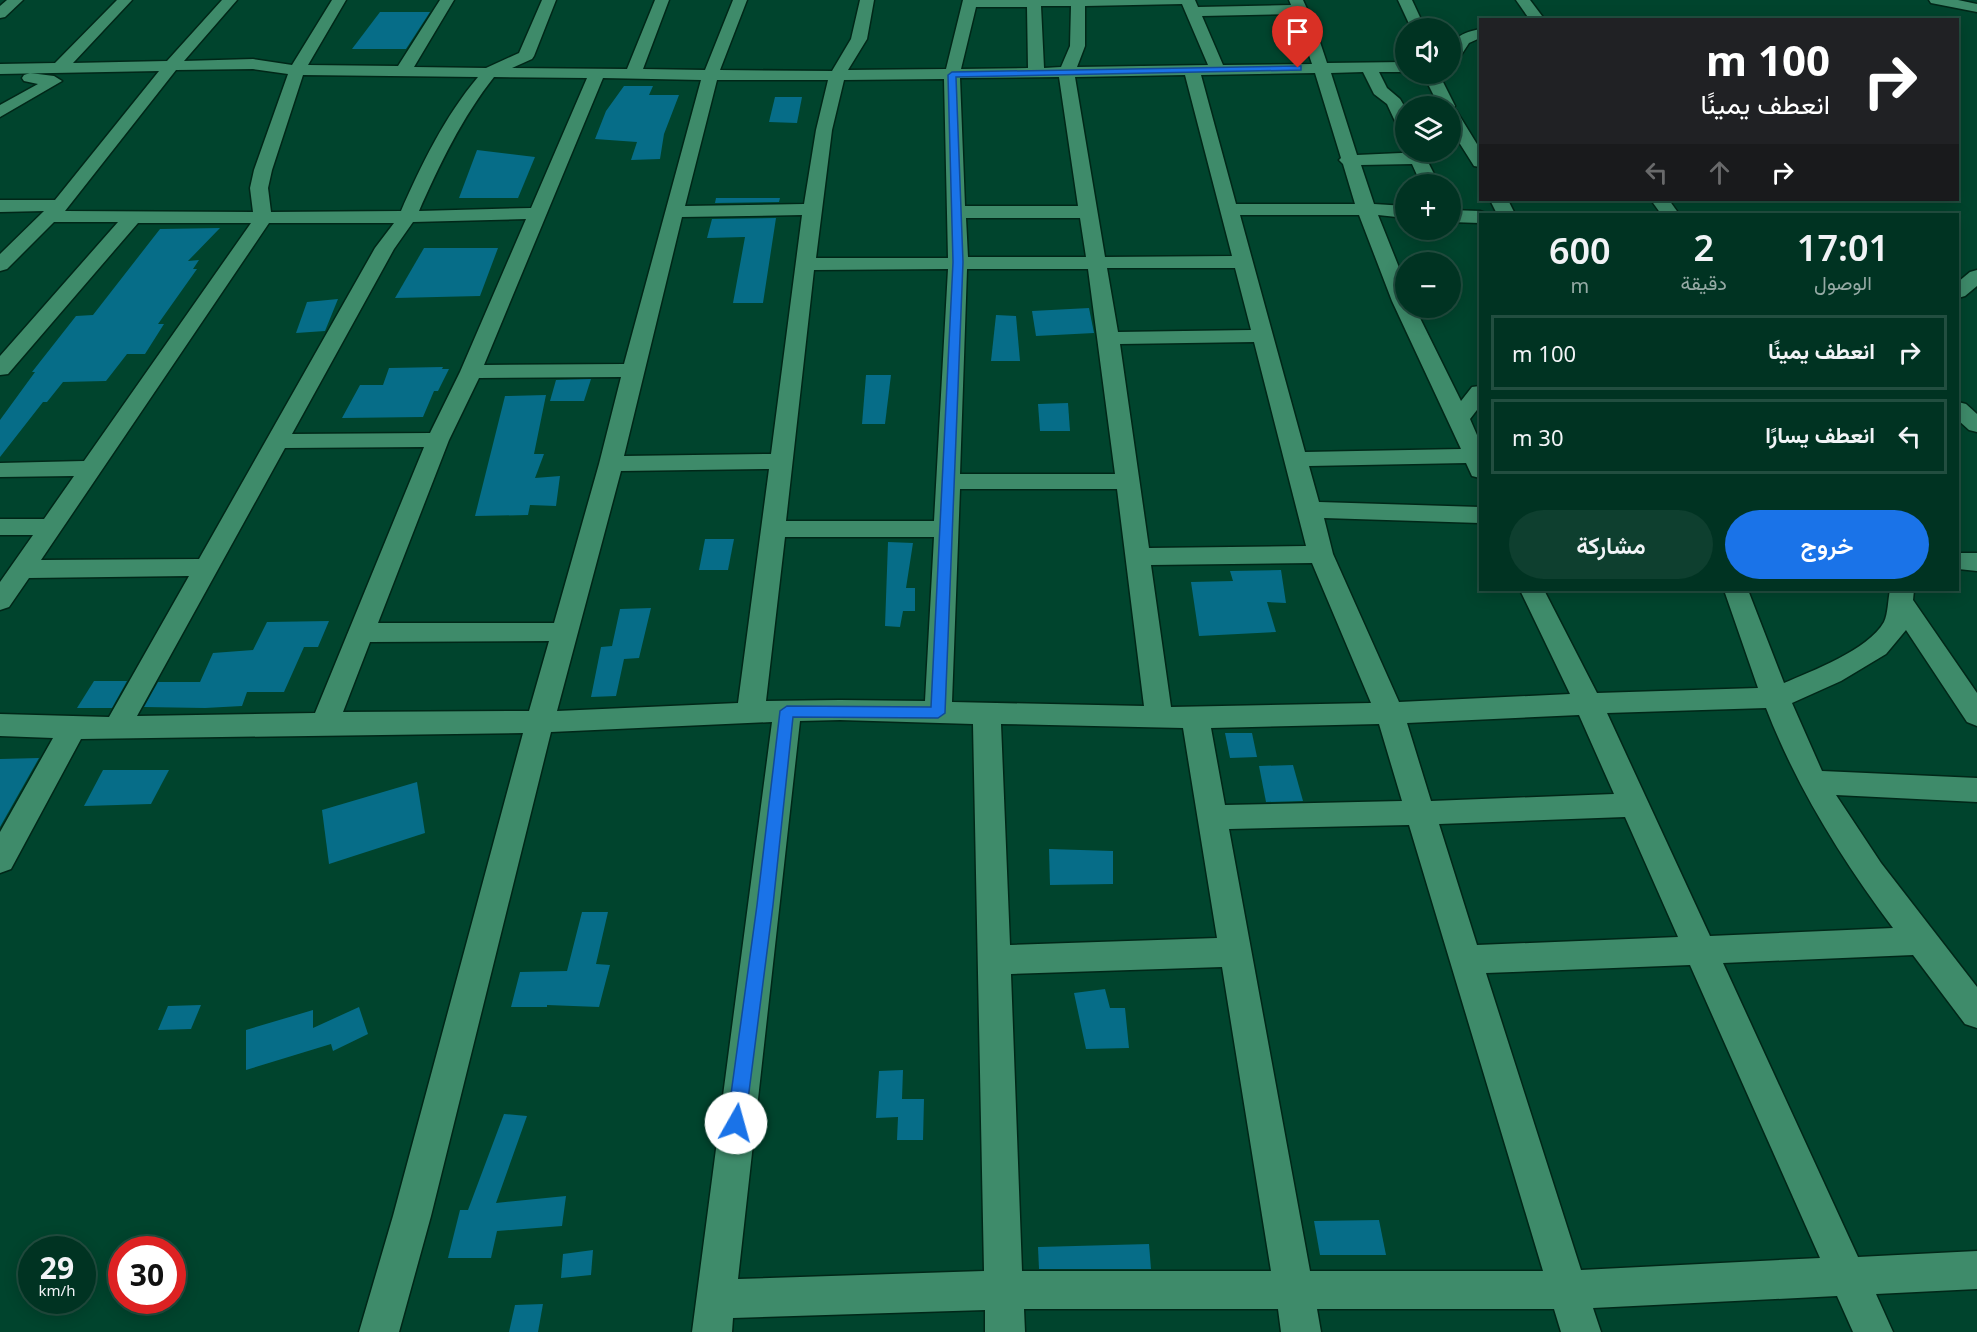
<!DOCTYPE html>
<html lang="ar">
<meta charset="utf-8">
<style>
body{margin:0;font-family:"Noto Sans",Vazirmatn,sans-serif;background:#0e3f2f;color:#f1f3f6;direction:rtl;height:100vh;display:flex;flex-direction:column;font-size:22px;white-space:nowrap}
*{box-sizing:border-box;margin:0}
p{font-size:20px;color:#95aaa5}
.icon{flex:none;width:33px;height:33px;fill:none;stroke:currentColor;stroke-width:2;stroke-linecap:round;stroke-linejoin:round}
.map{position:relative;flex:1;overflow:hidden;direction:ltr}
.details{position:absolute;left:1479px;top:213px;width:480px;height:378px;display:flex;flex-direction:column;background:#032;border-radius:0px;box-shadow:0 3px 15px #0003,0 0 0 2px #224e40;direction:rtl}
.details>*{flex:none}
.banner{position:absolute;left:1479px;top:18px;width:480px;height:183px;border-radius:0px;box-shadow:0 3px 15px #0003,0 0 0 2px #224e40;direction:rtl;background:#202124;color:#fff;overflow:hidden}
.buttons{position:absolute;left:1395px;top:18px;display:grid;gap:12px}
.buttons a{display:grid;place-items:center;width:66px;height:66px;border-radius:50%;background:#032;box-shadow:0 3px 15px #0003,0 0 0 2px #224e40;font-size:30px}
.speed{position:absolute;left:18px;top:1236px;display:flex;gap:12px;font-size:30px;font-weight:700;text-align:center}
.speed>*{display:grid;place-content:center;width:78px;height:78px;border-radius:50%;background:#032;box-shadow:0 3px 15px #0003,0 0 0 2px #224e40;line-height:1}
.speed small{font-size:15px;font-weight:400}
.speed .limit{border:9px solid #d22;background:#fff;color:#111}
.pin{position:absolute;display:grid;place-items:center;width:51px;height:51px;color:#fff;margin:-62px -26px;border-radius:50% 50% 50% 0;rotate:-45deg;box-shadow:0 0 6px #0007}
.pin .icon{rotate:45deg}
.me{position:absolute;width:66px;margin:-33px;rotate:7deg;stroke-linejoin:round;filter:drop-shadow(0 0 4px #0008)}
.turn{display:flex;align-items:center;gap:21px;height:126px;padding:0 30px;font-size:27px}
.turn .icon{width:78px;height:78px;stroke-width:2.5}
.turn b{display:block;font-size:42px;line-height:51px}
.lanes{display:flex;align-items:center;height:57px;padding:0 30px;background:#0003;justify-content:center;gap:30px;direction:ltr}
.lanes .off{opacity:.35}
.eta{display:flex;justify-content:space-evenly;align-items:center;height:102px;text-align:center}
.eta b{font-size:36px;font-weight:600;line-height:42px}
.button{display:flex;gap:12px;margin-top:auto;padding:12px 30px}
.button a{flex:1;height:69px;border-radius:36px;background:#1a73e8;color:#fff;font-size:24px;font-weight:600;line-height:69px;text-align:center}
.button a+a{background:#0e3f2f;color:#f1f3f6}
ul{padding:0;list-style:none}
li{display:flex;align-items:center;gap:18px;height:75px;margin:0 12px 9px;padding:0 18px;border:3px solid #224e40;border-radius:0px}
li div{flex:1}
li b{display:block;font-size:22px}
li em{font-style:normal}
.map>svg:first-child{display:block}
</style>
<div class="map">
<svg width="1977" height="1332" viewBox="0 0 1977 1332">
<rect width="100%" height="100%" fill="#00442d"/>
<g fill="#066d88">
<polygon points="380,12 430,12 406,49 352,49"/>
<polygon points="624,86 653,86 649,95 679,95 664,134 660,159 631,160 637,142 595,139 606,111"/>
<polygon points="775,97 802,97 797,123 769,122"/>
<polygon points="477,150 535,157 518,198 459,198"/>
<polygon points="716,198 780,198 779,202 715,203"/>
<polygon points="776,218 763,303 733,303 745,237 707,238 712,219"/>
<polygon points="220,228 188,261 199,260 193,269 197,269 158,324 164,324 145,354 127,354 106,381 63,382 47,402 43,402 0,457 0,420 35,372 32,372 76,316 93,315 160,229"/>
<polygon points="424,248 498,248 480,296 395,298"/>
<polygon points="338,299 325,331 296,333 307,302"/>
<polygon points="1089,308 1094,333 1036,336 1032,311"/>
<polygon points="996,315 1016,316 1020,361 991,361"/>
<polygon points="443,367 442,369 449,369 438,391 434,391 423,417 342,418 360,385 383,385 389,368"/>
<polygon points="866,375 891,375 885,424 862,424"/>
<polygon points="591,379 584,401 550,401 556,380"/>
<polygon points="546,395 534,454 544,454 535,478 560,476 556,506 530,505 528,515 475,516 505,396"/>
<polygon points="1068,403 1070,431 1040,431 1038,404"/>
<polygon points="705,539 734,539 728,570 699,570"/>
<polygon points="888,542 913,543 906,588 915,588 915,611 903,611 900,627 885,626"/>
<polygon points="1281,570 1286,603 1267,602 1276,632 1199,636 1191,582 1233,581 1230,571"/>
<polygon points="651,608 639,658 624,659 616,696 591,697 601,647 612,646 620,609"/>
<polygon points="329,621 318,647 304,647 284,692 247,692 242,706 205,708 144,707 158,682 200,682 213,653 253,650 267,622"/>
<polygon points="94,681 127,681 112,708 77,708"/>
<polygon points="1225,733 1252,733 1257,757 1230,758"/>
<polygon points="39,758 0,827 0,759"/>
<polygon points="1293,765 1303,801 1266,802 1259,766"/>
<polygon points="103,770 169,770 151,804 84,806"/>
<polygon points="417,782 425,833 329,864 322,810"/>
<polygon points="1049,849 1113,851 1113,884 1050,885"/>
<polygon points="582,912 608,912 596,964 610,965 599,1007 547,1005 547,1007 511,1007 520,972 567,971"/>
<polygon points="1105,989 1110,1008 1125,1008 1129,1048 1086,1049 1074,993"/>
<polygon points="201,1005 191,1029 158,1030 168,1006"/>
<polygon points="359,1007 368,1034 333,1051 331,1044 246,1070 246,1030 313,1010 313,1028"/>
<polygon points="903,1070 902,1099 924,1099 923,1140 897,1140 898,1117 876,1118 879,1071"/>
<polygon points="504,1114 527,1116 496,1203 566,1196 562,1226 497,1231 491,1258 448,1258 460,1210 468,1210"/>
<polygon points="1379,1220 1386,1255 1320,1255 1314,1221"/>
<polygon points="1149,1244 1151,1269 1039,1269 1038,1247"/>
<polygon points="593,1250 591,1275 561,1278 563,1254"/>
<polygon points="543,1304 538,1332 509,1332 515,1305"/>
</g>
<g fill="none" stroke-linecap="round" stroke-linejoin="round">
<g stroke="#002718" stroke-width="3">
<g id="minor">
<polygon points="7,0 23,0 5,17 0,18 0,6"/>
<path d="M 117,0 L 132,0 L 73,63 L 167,61 L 222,0 L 237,0 L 184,61 L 253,59 L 292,65 L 332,0 L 346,0 L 308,65 L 398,66 L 440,0 L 454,0 L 414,67 L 486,68 L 519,53 L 542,0 L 556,0 L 534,56 L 532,59 L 512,68 L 627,69 L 655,0 L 669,0 L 643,69 L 705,70 L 733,0 L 747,0 L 720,70 L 832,71 L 851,39 L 860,0 L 874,0 L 867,39 L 848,70 L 946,69 L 963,0 L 1195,0 L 1198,7 L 1291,5 L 1289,0 L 1303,0 L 1314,24 L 1327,63 L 1406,62 L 1406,72 L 1379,72 L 1387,88 L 1400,99 L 1406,109 L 1406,133 L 1400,132 L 1387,104 L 1374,94 L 1363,72 L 1331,73 L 1357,155 L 1423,152 L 1439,184 L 1421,184 L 1412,164 L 1361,165 L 1374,204 L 1406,206 L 1406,218 L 1378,215 L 1406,285 L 1406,308 L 1415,308 L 1461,401 L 1472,387 L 1480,386 L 1480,406 L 1470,419 L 1480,442 L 1480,478 L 1472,476 L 1466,463 L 1309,466 L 1319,502 L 1480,507 L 1480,523 L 1324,518 L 1333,554 L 1399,702 L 1570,694 L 1520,590 L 1544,590 L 1597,693 L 1758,688 L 1724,590 L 1748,590 L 1784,683 C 1812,671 1868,650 1884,622 C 1888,614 1888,599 1890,590 L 1914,590 L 1913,600 L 1977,693 L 1977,726 L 1967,722 L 1906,630 L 1886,654 L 1841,681 L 1792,703 L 1822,771 L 1977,778 L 1977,802 L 1836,795 L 1881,863 L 1977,987 L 1977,1028 L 1965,1024 L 1913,955 L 1723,963 L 1858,1257 L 1977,1251 L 1977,1289 L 1876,1294 L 1893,1332 L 1853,1332 L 1837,1296 L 1593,1308 L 1601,1332 L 1561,1332 L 1554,1309 L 1317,1309 L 1321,1332 L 1281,1332 L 1278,1309 L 1024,1309 L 1025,1332 L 985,1332 L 985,1310 L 733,1318 L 732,1332 L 692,1332 L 772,722 L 551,732 L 431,1216 L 399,1332 L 359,1332 L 393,1216 L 523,733 L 81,739 L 11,869 L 0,873 L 0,832 L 53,738 L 0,736 L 0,714 L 109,717 L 189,576 L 29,578 L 9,607 L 0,610 L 0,582 L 33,535 L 0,535 L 0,519 L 44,519 L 74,476 L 0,477 L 0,463 L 84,461 L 251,223 L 138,223 L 8,374 L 0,375 L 0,356 L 118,222 L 54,222 L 7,269 L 0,271 L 0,254 L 44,211 L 0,212 L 0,200 L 55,200 L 159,71 L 0,74 L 0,64 L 55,63 ZM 1182,4 L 1208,65 L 1077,67 L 1085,46 L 1085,6 ZM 1041,6 L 1071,6 L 1070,46 L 1061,67 L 1044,68 ZM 976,7 L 1027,7 L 1028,68 L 961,69 ZM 1295,14 L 1312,64 L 1223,65 L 1202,16 ZM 253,69 L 288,74 L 254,170 L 250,188 L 253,212 L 65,211 L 176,70 ZM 1315,73 L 1341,158 L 1339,160 L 1343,164 L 1355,204 L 1236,204 L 1201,75 ZM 303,75 L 478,77 C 445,116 421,165 401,211 L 271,212 L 268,188 L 272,170 ZM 1185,75 L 1232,256 L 1105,257 L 1075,77 ZM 494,77 L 587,78 L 531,208 L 419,211 C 439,165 463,116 494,77 ZM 1059,77 L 1078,206 L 965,206 L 960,78 ZM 603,78 L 701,80 L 624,364 L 484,365 ZM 944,79 L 948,258 L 816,258 L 832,130 L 844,80 ZM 717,80 L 828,80 L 816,130 L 804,204 L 685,206 ZM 802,215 L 771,454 L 624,456 L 682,217 ZM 1240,215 L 1359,215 L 1392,301 L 1461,449 L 1305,452 ZM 966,218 L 1080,218 L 1086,257 L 968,257 ZM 526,219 L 460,372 L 430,433 L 292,434 L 394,249 L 413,222 ZM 269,223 L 394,223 L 375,248 L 199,559 L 41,560 ZM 1107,268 L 1235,268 L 1251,330 L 1118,332 ZM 948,269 L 934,521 L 786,521 L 814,270 ZM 967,269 L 1088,269 L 1115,474 L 960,474 ZM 1254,342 L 1306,546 L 1149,548 L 1120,344 ZM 621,377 L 599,464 L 554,623 L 378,623 L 449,440 L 479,378 ZM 424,447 L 315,713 L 137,716 L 285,448 ZM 769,469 L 738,703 L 557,711 L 621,471 ZM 960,489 L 1117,489 L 1144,706 L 952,702 ZM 785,537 L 934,537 L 925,701 L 840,700 L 766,701 ZM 1312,563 L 1371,703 L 1171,707 L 1151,565 ZM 549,641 L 529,711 L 343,712 L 370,642 ZM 1766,708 C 1797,788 1842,860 1893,928 L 1710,936 L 1607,713 ZM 1579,715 L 1614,794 L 1431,801 L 1407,723 ZM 840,720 L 973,724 L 984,1271 L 738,1279 L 800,721 ZM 1001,724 L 1183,728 L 1217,938 L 1010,945 ZM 1379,724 L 1402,801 L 1225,805 L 1211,728 ZM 1625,817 L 1678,937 L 1477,945 L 1439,824 ZM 1409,825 L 1543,1271 L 1310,1271 L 1229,829 ZM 1690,965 L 1820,1258 L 1581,1270 L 1486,973 ZM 1222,967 L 1271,1271 L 1022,1271 L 1011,974 Z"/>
<polygon points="1398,0 1412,0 1425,28 1411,28"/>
<polygon points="1516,0 1530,0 1545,20 1530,20"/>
<polygon points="1929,0 1958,0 1977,4 1977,12 1931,3"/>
<path d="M 1480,29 L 1480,38 L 1469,43 L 1456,63 L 1450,65 C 1450,40 1456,34 1480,29 Z"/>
<polygon points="30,73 54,76 62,81 0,117 0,105 38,84 24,81 22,78 24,75"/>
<polygon points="1423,74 1439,74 1455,106 1452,110 1456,110 1480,149 1480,167 1474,166 1450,128 1450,106 1439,106"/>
<polygon points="1490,200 1508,200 1515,214 1497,214"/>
<polygon points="1651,200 1669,200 1679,214 1661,214"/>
<polygon points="1450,210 1480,211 1488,214 1480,214 1480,223 1450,222"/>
<polygon points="1977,270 1977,286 1965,296 1958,298 1958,282 1970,272"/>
<polygon points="1958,402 1966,404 1977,414 1977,432 1969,430 1958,420"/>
<polygon points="1958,553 1977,553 1977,571 1958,569"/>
</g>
</g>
<use href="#minor" fill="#3e8b6a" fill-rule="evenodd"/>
</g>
<polygon fill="#1a73e8" stroke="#114b97" stroke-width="1.5" points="1298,66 1301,66 1301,70 956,77 963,262 945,713 938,718 793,717 773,905 745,1123 743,1129 736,1132 730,1129 727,1123 757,905 780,711 787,706 931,707 953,262 948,75 952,72"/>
</svg>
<div class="buttons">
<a><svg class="icon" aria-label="sound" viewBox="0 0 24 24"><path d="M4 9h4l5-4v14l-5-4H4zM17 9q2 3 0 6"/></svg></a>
<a><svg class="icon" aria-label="layers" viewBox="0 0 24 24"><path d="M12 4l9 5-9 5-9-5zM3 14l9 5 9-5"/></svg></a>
<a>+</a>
<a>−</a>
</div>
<div class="speed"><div>29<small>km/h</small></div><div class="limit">30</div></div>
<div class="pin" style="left:1298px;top:68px;background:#d93025"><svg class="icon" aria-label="arrive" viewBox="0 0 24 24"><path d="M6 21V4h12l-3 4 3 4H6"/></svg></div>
<svg class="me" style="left:736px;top:1123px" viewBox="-20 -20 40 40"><circle r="19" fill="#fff"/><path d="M0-13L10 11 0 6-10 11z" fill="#1a73e8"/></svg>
<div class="banner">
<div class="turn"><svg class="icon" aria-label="right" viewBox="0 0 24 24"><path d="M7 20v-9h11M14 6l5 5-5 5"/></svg><div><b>100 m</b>انعطف يمينًا</div></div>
<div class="lanes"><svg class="icon off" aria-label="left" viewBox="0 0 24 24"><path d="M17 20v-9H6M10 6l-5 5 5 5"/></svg><svg class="icon off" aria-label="ahead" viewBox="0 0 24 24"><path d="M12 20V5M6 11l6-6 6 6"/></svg><svg class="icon" aria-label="right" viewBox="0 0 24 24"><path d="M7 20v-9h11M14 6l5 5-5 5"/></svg></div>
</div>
<section class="details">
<div class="eta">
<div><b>17:01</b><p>الوصول</p></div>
<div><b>2</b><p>دقيقة</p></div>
<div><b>600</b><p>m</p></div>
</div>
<ul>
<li><svg class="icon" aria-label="right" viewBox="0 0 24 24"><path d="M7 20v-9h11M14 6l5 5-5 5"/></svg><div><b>انعطف يمينًا</b></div><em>100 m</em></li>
<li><svg class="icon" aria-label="left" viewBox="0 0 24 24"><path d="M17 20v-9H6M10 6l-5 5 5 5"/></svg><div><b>انعطف يسارًا</b></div><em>30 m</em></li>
</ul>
<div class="button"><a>خروج</a><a>مشاركة</a></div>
</section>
</div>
